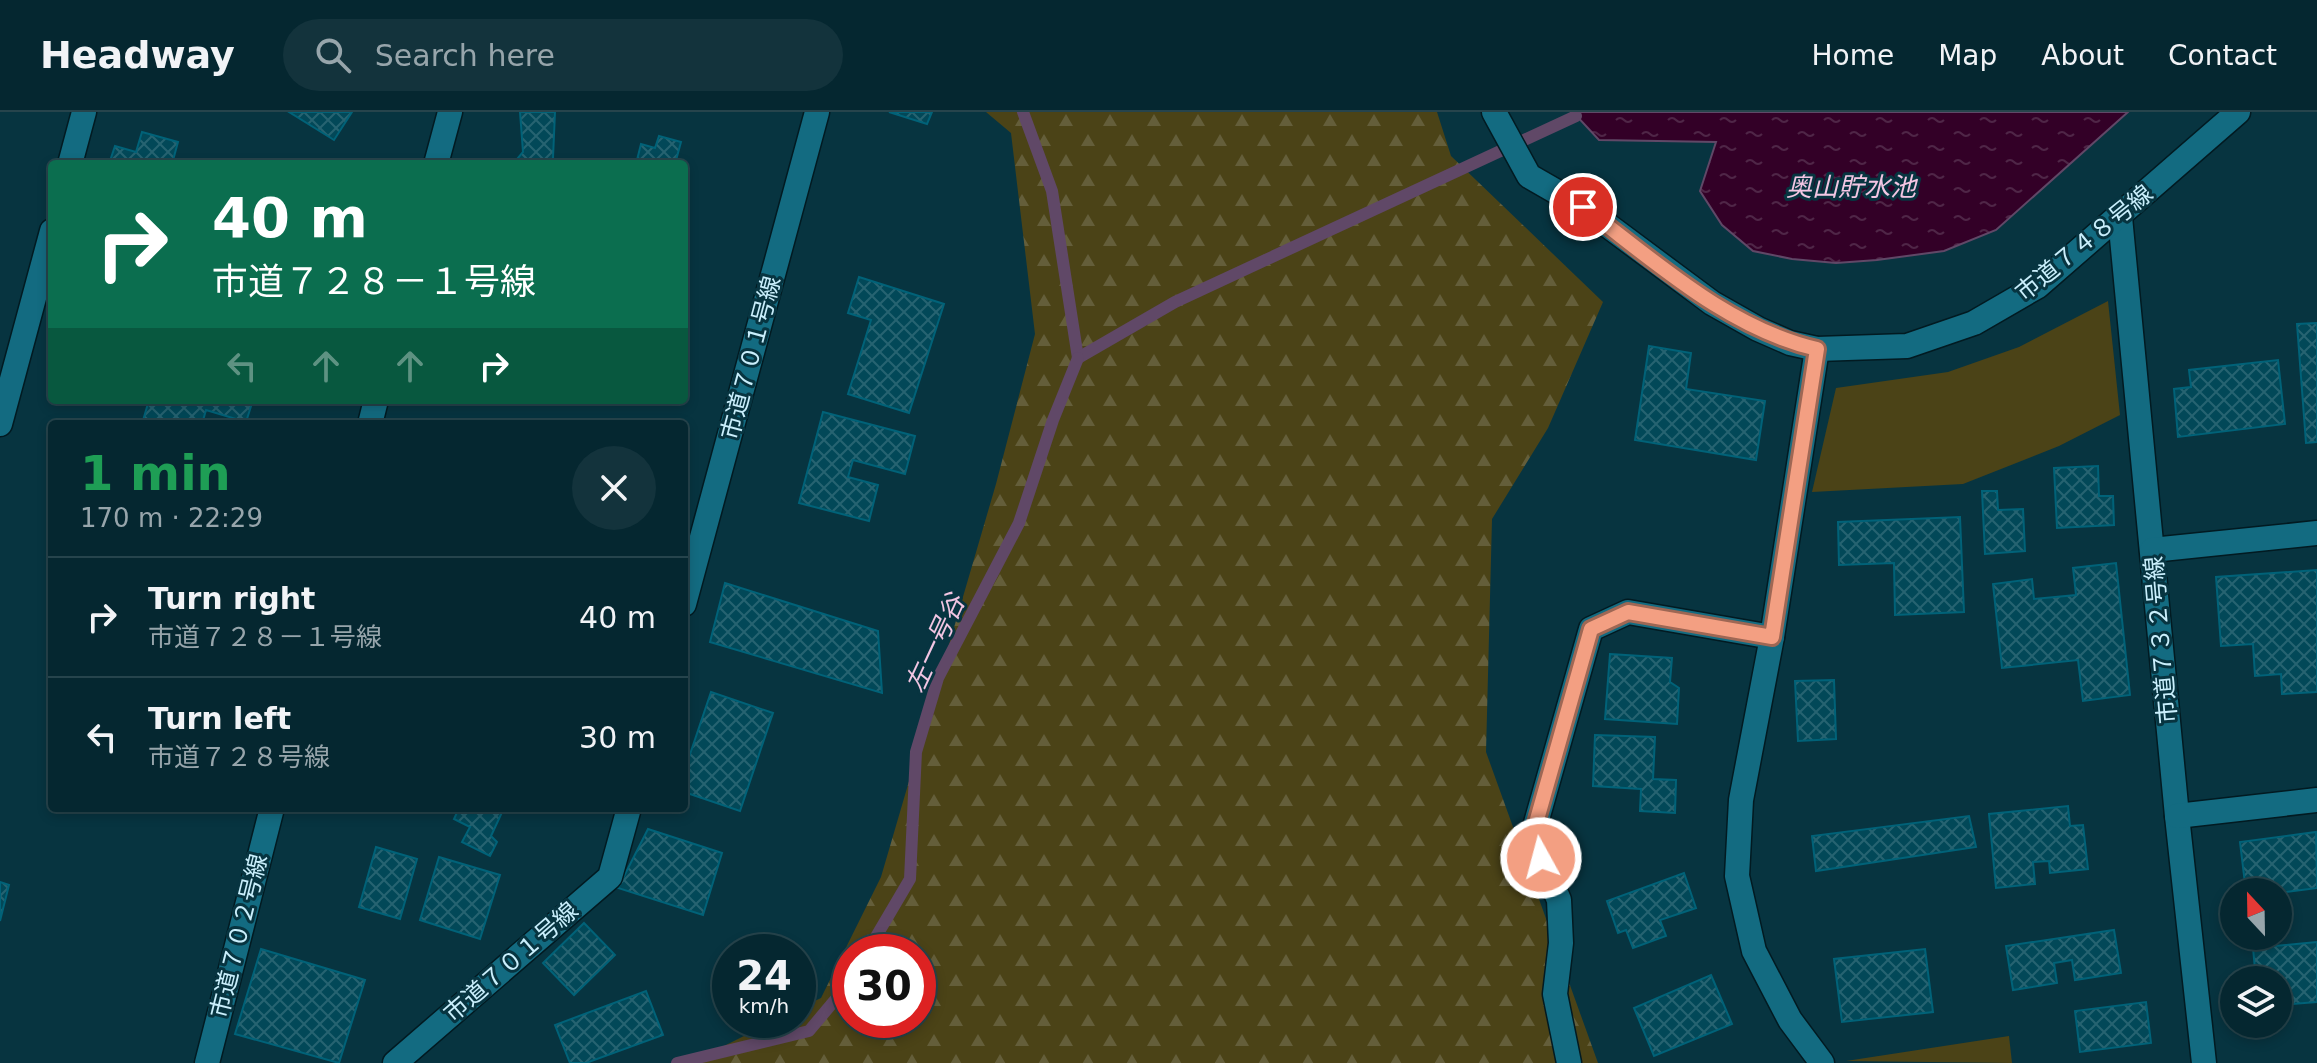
<!DOCTYPE html>
<meta charset="utf-8">
<style>
body{margin:0;font-family:"DejaVu Sans","Noto Sans JP",sans-serif;background:#13333c;color:#f1f3f6;height:100vh;display:flex;flex-direction:column;font-size:30px;white-space:nowrap}
*{box-sizing:border-box;margin:0}
p{font-size:26px;color:#97a5ab}
.icon{flex:none;width:44px;height:44px;fill:none;stroke:currentColor;stroke-width:2;stroke-linecap:round;stroke-linejoin:round}
.map{position:relative;flex:1;overflow:hidden}
.sheet{position:absolute;left:48px;top:308px;width:640px;height:392px;display:flex;flex-direction:column;background:#052730;border-radius:8px;box-shadow:0 4px 12px #0003,0 0 0 2px #26444c}
.sheet>*{flex:none}
.top-card{position:absolute;left:48px;top:48px;width:640px;height:244px;border-radius:8px;box-shadow:0 4px 12px #0003,0 0 0 2px #26444c;background:#0b6e4f;color:#fff;overflow:hidden}
.needle{width:52px;rotate:338deg}
.fabs{position:absolute;left:2220px;top:766px;display:grid;gap:16px}
.fabs a{display:grid;place-items:center;width:72px;height:72px;border-radius:50%;background:#052730;box-shadow:0 4px 12px #0003,0 0 0 2px #26444c;font-size:40px}
.speed{position:absolute;left:712px;top:822px;display:flex;gap:16px;font-size:40px;font-weight:700;text-align:center}
.speed>*{display:grid;place-content:center;width:104px;height:104px;border-radius:50%;background:#052730;box-shadow:0 4px 12px #0003,0 0 0 2px #26444c;line-height:1}
.speed small{font-size:20px;font-weight:400}
.speed .limit{border:12px solid #d22;background:#fff;color:#111}
.pin{position:absolute;display:grid;place-items:center;width:68px;height:68px;color:#fff;margin:-34px;border:4px solid #fff;border-radius:50%;box-shadow:0 2px 8px #0007}
.me{position:absolute;width:88px;margin:-44px;rotate:353deg;stroke-linejoin:round;filter:drop-shadow(0 0 6px #0008)}
.turn{display:flex;align-items:center;gap:28px;height:168px;padding:0 32px;font-size:36px}
.turn .icon{width:104px;height:104px;stroke-width:2.5}
.turn b{display:block;font-size:56px;line-height:68px}
.lanes{display:flex;align-items:center;height:76px;padding:0 32px;background:#0003;justify-content:center;gap:40px;direction:ltr}
.lanes .off{opacity:.35}
.round{display:grid;place-items:center;flex:none;width:84px;height:84px;border-radius:42px;background:#13333c}
.head{display:flex;align-items:center;justify-content:space-between;height:136px;padding:0 32px}
h1{font-size:48px;font-weight:700;line-height:60px;color:#1e9e55}
ul{padding:0;list-style:none}
li{display:flex;align-items:center;gap:24px;height:120px;padding:0 32px;border-top:2px solid #26444c}
li div{flex:1}
li b{display:block;font-size:30px}
li em{font-style:normal}
header{display:flex;align-items:center;gap:48px;box-sizing:border-box;height:112px;padding:0 40px;background:#052730;border-bottom:2px solid #26444c}
header strong{font-size:38px}
nav{display:flex;gap:44px;margin-inline-start:auto;font-size:28px}
.search{width:560px;height:72px;background:#13333c;display:flex;align-items:center;gap:20px;box-sizing:border-box;padding:0 28px;border-radius:44px;color:#97a5ab;font-size:30px}
.map>svg:first-child{display:block}
</style>
<header>
<strong>Headway</strong>
<div class="search"><svg class="icon" aria-label="search" viewBox="0 0 24 24"><circle cx="10" cy="10" r="6"/><path d="M15 15l6 6"/></svg>Search here</div>
<nav><a>Home</a><a>Map</a><a>About</a><a>Contact</a></nav>
</header>
<div class="map">
<svg width="2317" height="951" viewBox="0 0 2317 951">
<defs>
<pattern id="forest-firs" width="22" height="20" patternUnits="userSpaceOnUse" patternTransform="scale(2)"><rect width="22" height="20" fill="#4b4317"/><path d="M5 1l3.5 6h-7zM16 11l3.5 6h-7z" fill="#645e3a"/></pattern>
<pattern id="water-ripples" width="26" height="14" patternUnits="userSpaceOnUse" patternTransform="scale(2)"><rect width="26" height="14" fill="#330027"/><path d="M2 4q2-2 4 0t4 0M15 11q2-2 4 0t4 0" fill="none" stroke="#4f2647"/></pattern>
<pattern id="building-cross-hatch" width="8" height="8" patternUnits="userSpaceOnUse" patternTransform="scale(2)"><rect width="8" height="8" fill="#024858"/><path d="M0 0l8 8M0 8l8-8" fill="none" stroke="#266371"/></pattern>
</defs>
<rect width="100%" height="100%" fill="#073440"/>
<g fill="#4b4317">
<polygon points="2108,189 2120,303 2059,334 1963,372 1812,380 1836,276 1948,260 2019,235"/>
<polygon points="2009,924 2012,951 1846,949"/>
</g>
<path fill="url(#forest-firs)" fill-rule="evenodd" d="M 986,0 L 1437,0 L 1451,44 L 1603,190 L 1548,316 L 1492,407 L 1486,640 L 1598,951 L 690,951 L 776,908 L 798,908 L 798,897 L 821,886 L 881,765 L 996,372 L 1035,222 L 1011,21 ZM 850,840 L 918,840 L 918,908 L 850,908 Z"/>
<polygon fill="url(#water-ripples)" stroke="#604867" stroke-width="2" points="1573,0 2128,0 1996,118 1944,139 1877,148 1836,151 1792,147 1753,139 1722,113 1700,79 1716,30 1599,28"/>
<g fill="none" stroke-linecap="round" stroke-linejoin="round">
<g stroke="#604867" stroke-width="12">
<polyline points="1023,0 1052,79 1078,246"/>
<polyline points="1078,246 1175,190 1576,4"/>
<polyline points="867,840 910,767 916,640 938,566 1019,411 1053,308 1078,246"/>
<polyline points="677,951 809,919 850,870"/>
</g>
</g>
<g fill="url(#building-cross-hatch)" stroke="#016278" stroke-width="2">
<polygon points="289,0 352,0 334,28"/>
<polygon points="520,0 555,0 553,46 559,52 513,52 523,40"/>
<polygon points="889,0 932,0 927,12"/>
<polygon points="142,20 178,30 172,52 109,52 115,34 136,40"/>
<polygon points="659,24 681,30 675,52 636,52 641,32 655,36"/>
<polygon points="859,165 944,192 909,301 848,282 871,208 848,201"/>
<polygon points="2317,211 2317,330 2306,331 2297,212"/>
<polygon points="1649,234 1691,241 1686,277 1765,289 1756,348 1635,328"/>
<polygon points="2278,248 2285,312 2178,325 2174,277 2191,275 2189,258"/>
<polygon points="149,288 253,288 246,310 206,298 202,312 142,312"/>
<polygon points="823,300 915,324 905,362 853,348 848,365 878,373 869,409 799,391"/>
<polygon points="2098,354 2099,384 2113,384 2114,413 2057,416 2054,356"/>
<polygon points="1982,379 1997,379 1998,398 2023,397 2025,439 1985,442"/>
<polygon points="1960,405 1964,500 1895,503 1894,451 1839,453 1838,410"/>
<polygon points="2116,451 2130,583 2083,589 2078,548 2002,556 1993,472 2032,467 2034,487 2076,483 2073,456"/>
<polygon points="2317,458 2317,580 2282,582 2281,562 2255,564 2253,532 2221,534 2216,465"/>
<polygon points="725,471 878,519 882,581 710,530"/>
<polygon points="1610,542 1672,546 1670,570 1679,576 1677,612 1605,607"/>
<polygon points="1834,568 1836,627 1798,629 1795,569"/>
<polygon points="711,580 773,601 740,699 684,680 684,660"/>
<polygon points="1595,623 1655,625 1653,667 1676,668 1675,701 1640,699 1641,677 1593,674"/>
<polygon points="2068,694 2070,714 2083,713 2088,757 2050,761 2049,749 2033,750 2035,772 1996,776 1989,702"/>
<polygon points="459,696 504,696 491,724 497,730 490,744 462,730 470,715 454,707"/>
<polygon points="1969,704 1976,735 1816,759 1812,724"/>
<polygon points="648,717 722,741 703,803 618,776"/>
<polygon points="2316,720 2317,776 2278,781 2246,780 2240,730"/>
<polygon points="376,735 417,747 400,807 359,795"/>
<polygon points="439,745 500,763 480,827 420,808"/>
<polygon points="1684,761 1696,796 1660,808 1666,824 1633,836 1626,818 1618,821 1607,789"/>
<polygon points="0,770 9,773 0,809"/>
<polygon points="584,811 615,843 574,883 543,851"/>
<polygon points="2114,818 2121,861 2075,868 2072,848 2054,851 2057,871 2013,878 2006,834"/>
<polygon points="2317,830 2317,890 2278,893 2278,868 2256,868 2253,836"/>
<polygon points="261,837 365,868 339,951 235,922"/>
<polygon points="1925,837 1933,900 1842,910 1834,847"/>
<polygon points="1711,863 1732,912 1654,944 1634,896"/>
<polygon points="730,865 730,899 726,900 720,867"/>
<polygon points="646,879 663,923 586,951 570,951 555,913"/>
<polygon points="2146,890 2151,931 2080,940 2075,899"/>
</g>
<g fill="none" stroke-linecap="round" stroke-linejoin="round">
<g stroke="#021a21" stroke-width="27">
<g id="minor">
<polyline points="70,52 84,0"/>
<polyline points="436,52 450,0"/>
<polyline points="2120,105 2177,704 2204,951"/>
<polyline points="1817,237 1772,525 1741,688 1737,764 1754,839 1790,908 1822,951"/>
<polyline points="0,312 52,119"/>
<polyline points="370,312 376,288"/>
<polyline points="2152,438 2317,421"/>
<polyline points="684,492 817,0"/>
<polyline points="2177,704 2317,688"/>
<polyline points="207,951 272,696"/>
<polyline points="395,951 610,765 629,696"/>
<polyline points="1569,951 1555,882 1561,831 1559,788 1532,725 1591,517 1628,500 1772,525"/>
</g>
</g>
<g stroke="#021a21" stroke-width="27">
<polyline id="tertiary" points="1494,0 1529,64 1583,95 1712,191 1758,217 1790,231 1817,237 1907,234 1974,211 2038,174 2238,0"/>
</g>
<use href="#minor" stroke="#136b81" stroke-width="24"/>
<use href="#tertiary" stroke="#136b81" stroke-width="24"/>
</g>
<g fill="none" stroke-linecap="round" stroke-linejoin="round">
<g stroke="#9e6754" stroke-width="20">
<path id="route" d="M 1541,746 L 1532,725 L 1591,517 L 1628,500 L 1772,525 L 1817,237 C 1727,216 1655,149 1583,95"/>
</g>
<use href="#route" stroke="#f39f82" stroke-width="14"/>
</g>
<g text-anchor="middle" dominant-baseline="central" stroke-width="6" stroke-linejoin="round" paint-order="stroke">
<g font-size="24" fill="#caeffc" stroke="#073440">
<text transform="translate(2084 131) rotate(-39)">市道７４８号線</text>
<text transform="translate(751 246) rotate(-75)">市道７０１号線</text>
<text transform="translate(2161 528) rotate(-95)">市道７３２号線</text>
<text transform="translate(239 824) rotate(-76)">市道７０２号線</text>
<text transform="translate(511 850) rotate(-41)">市道７０１号線</text>
</g>
<g font-size="26" font-style="italic" fill="#f3c6e3" stroke="#073440">
<text x="1851" y="75">奥山貯水池</text>
<text transform="translate(935 531) rotate(-65)">左一号谷</text>
</g>
</g>
</svg>
<div class="fabs">
<a><svg class="needle" viewBox="-14 -14 28 28"><path d="M0-13l5 13h-10z" fill="#e53935"/><path d="M0 13l5-13h-10z" fill="#97a5ab"/></svg></a>
<a><svg class="icon" aria-label="layers" viewBox="0 0 24 24"><path d="M12 4l9 5-9 5-9-5zM3 14l9 5 9-5"/></svg></a>
</div>
<div class="speed"><div>24<small>km/h</small></div><div class="limit">30</div></div>
<div class="pin" style="left:1583px;top:95px;background:#d93025"><svg class="icon" aria-label="arrive" viewBox="0 0 24 24"><path d="M6 21V4h12l-3 4 3 4H6"/></svg></div>
<svg class="me" style="left:1541px;top:746px" viewBox="-20 -20 40 40"><circle r="17" fill="#f39f82" stroke="#fff" stroke-width="3"/><path d="M0-11L8 9 0 5-8 9z" fill="#fff"/></svg>
<div class="top-card">
<div class="turn"><svg class="icon" aria-label="right" viewBox="0 0 24 24"><path d="M7 20v-9h11M14 6l5 5-5 5"/></svg><div><b>40 m</b>市道７２８－１号線</div></div>
<div class="lanes"><svg class="icon off" aria-label="left" viewBox="0 0 24 24"><path d="M17 20v-9H6M10 6l-5 5 5 5"/></svg><svg class="icon off" aria-label="ahead" viewBox="0 0 24 24"><path d="M12 20V5M6 11l6-6 6 6"/></svg><svg class="icon off" aria-label="ahead" viewBox="0 0 24 24"><path d="M12 20V5M6 11l6-6 6 6"/></svg><svg class="icon" aria-label="right" viewBox="0 0 24 24"><path d="M7 20v-9h11M14 6l5 5-5 5"/></svg></div>
</div>
<section class="sheet">
<div class="head"><div><h1>1 min</h1><p>170 m · 22:29</p></div><a class="round"><svg class="icon" aria-label="close" viewBox="0 0 24 24"><path d="M6 6l12 12M18 6L6 18"/></svg></a></div>
<ul>
<li><svg class="icon" aria-label="right" viewBox="0 0 24 24"><path d="M7 20v-9h11M14 6l5 5-5 5"/></svg><div><b>Turn right</b><p>市道７２８－１号線</p></div><em>40 m</em></li>
<li><svg class="icon" aria-label="left" viewBox="0 0 24 24"><path d="M17 20v-9H6M10 6l-5 5 5 5"/></svg><div><b>Turn left</b><p>市道７２８号線</p></div><em>30 m</em></li>
</ul>
</section>
</div>
